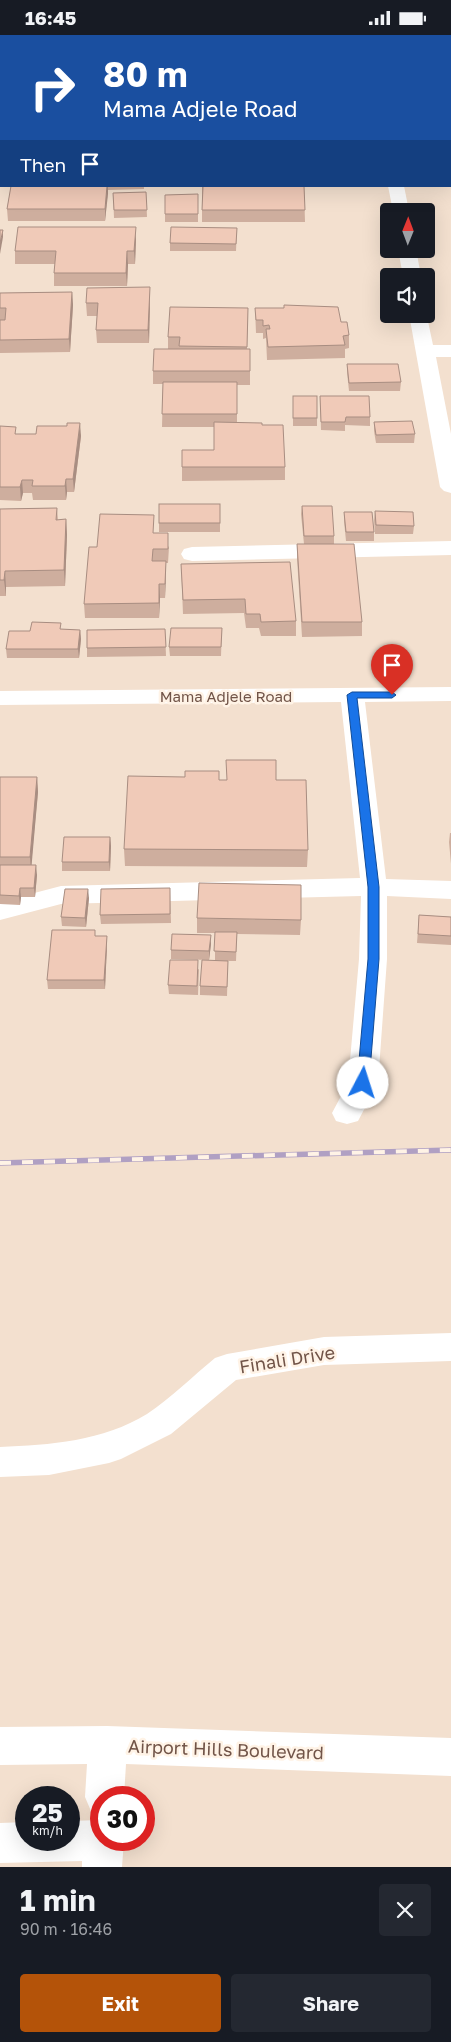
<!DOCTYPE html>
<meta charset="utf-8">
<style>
body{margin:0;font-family:"Golos Text",sans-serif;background:#242831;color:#f1f3f6;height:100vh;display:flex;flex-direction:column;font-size:19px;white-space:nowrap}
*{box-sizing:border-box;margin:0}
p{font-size:16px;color:#9ea1a6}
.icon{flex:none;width:28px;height:28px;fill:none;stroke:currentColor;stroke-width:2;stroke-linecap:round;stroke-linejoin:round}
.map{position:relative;height:1832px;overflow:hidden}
.drawer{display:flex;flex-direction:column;background:#171b24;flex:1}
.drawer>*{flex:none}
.top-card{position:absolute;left:0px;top:0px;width:451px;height:152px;box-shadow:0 5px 20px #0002;background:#1a4fa0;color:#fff;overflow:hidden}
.needle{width:32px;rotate:1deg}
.tools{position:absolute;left:380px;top:168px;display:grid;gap:10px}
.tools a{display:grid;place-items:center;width:55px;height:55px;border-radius:5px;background:#171b24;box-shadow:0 5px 20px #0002;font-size:25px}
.speed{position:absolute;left:15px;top:1751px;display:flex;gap:10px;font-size:25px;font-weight:700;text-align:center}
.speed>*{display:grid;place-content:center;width:65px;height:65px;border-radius:50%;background:#171b24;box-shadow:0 5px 20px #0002;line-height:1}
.speed small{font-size:12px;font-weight:400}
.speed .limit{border:8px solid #d22;background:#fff;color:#111}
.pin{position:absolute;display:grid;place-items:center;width:42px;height:42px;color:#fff;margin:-51px -21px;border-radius:50% 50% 50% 0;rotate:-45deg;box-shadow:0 0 5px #0007}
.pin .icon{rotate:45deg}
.me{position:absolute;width:55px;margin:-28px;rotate:5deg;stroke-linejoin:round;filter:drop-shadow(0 0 4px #0008)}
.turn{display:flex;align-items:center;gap:18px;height:105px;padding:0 20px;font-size:22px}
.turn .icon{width:65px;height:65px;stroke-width:2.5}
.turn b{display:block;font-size:35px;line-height:42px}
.then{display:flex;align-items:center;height:48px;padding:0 20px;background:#0003;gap:10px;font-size:19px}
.round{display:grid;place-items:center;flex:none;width:52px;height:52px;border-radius:5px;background:#242831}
.summary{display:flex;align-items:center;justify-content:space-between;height:85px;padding:0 20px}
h1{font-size:30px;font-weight:700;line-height:38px}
.cta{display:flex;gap:10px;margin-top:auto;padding:10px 20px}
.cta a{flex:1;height:58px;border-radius:5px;background:#b45309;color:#fff;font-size:20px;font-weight:700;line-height:58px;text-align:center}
.cta a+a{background:#242831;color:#f1f3f6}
.status{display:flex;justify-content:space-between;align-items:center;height:35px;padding:0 25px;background:#171b24;direction:ltr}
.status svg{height:14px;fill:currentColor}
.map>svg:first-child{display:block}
</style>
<div class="status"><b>16:45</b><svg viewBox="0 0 49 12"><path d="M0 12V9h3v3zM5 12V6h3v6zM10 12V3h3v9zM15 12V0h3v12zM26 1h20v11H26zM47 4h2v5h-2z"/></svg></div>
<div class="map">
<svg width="451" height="1832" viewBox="0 0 451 1832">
<rect width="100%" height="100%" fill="#fbefe0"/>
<path fill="#f3e0cf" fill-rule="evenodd" d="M 0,0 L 451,0 L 451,1832 L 0,1832 ZM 1,1 L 450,1 L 450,151 L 1,151 ZM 389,176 L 426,176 L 426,214 L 389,214 ZM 389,241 L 426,241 L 426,279 L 389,279 ZM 26,1762 L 69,1762 L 69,1805 L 26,1805 ZM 101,1762 L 144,1762 L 144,1805 L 101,1805 Z"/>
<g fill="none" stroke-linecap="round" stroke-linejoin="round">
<g fill="#fff" fill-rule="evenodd">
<rect x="356" y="0" width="14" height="1"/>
<rect x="450" y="105" width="1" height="10"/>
<polygon points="388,151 404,151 409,176 393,176"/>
<polygon points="398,214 416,214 421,241 403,241"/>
<polygon points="426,277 433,310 451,310 451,322 436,322 451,399 451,458 444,456 440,452 409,279"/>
<polygon points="451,506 451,520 192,526 184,524 181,519 184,514 192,512"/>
<polygon points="451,652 451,666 365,667 386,844 451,846 451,864 387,861 387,924 378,1048 358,1086 347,1089 336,1086 332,1078 348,1048 359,924 361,861 61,869 0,885 0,867 61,851 360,843 341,667 0,670 0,656"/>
<path d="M 451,1298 L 451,1326 L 324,1330 L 236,1345 L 171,1399 L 121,1424 L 109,1428 L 49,1440 L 0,1442 L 0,1412 C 50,1410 103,1406 147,1379 C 171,1363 193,1341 215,1323 L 227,1319 L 324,1302 Z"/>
<polygon points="107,1691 451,1703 451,1741 126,1729 124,1762 101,1762 101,1780 91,1776 85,1762 87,1729 0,1730 0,1692"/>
<polygon points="101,1785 101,1805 124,1805 122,1832 82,1832 82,1826 0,1828 0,1788 26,1787 26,1805 69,1805 69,1786"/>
</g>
<g stroke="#b0a0c3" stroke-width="5.5">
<polyline id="rail" points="0,1128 451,1115"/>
</g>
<use href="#rail" stroke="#fff3e6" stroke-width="4" stroke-dasharray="11" stroke-linecap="butt"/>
</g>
<g fill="#ceae9e">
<rect x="56" y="0" width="96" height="1"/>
<rect x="156" y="0" width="41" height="1"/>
<rect x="199" y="0" width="91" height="1"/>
<rect x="0" y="41" width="1" height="21"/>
<rect x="0" y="75" width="1" height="42"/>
<polygon points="11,151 144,151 144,154 108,155 105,186 8,186 7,174"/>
<polygon points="202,151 304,151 305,187 202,187"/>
<polygon points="146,157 147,182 114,183 113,158"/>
<polygon points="198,159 198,187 165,187 165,160"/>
<polygon points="237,193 236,216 170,216 170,208"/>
<polygon points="136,205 135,229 128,229 127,251 54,251 54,238 55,229 15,229 15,216"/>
<polygon points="72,257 73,270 70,317 0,318 0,258"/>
<polygon points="150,265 149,308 97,308 96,295 97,281 87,281 86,268"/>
<polygon points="284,270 341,287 349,300 349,313 345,314 345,323 267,325 266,303 263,304 263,298 256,298 255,273 284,273"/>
<polygon points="248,273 247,314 250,314 250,350 237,350 237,387 262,390 285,432 285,445 182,446 182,432 214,415 214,392 162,392 163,349 153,349 153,336 168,314 168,302"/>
<polygon points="347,329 401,347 400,356 349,356 347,337"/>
<polygon points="293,361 317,383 317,391 293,391"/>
<polygon points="320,361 370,382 370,391 345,390 345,396 321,395"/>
<polygon points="374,387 415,399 414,408 376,408 374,396"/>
<polygon points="0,391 16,399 81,401 74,457 67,457 66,465 33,465 32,458 23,458 21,466 0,465"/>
<polygon points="220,469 220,497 159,497 159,488"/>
<polygon points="302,471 334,501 334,509 304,509 301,479"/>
<polygon points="57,473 58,485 66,484 67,500 65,551 6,552 6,561 0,561 0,474"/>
<polygon points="375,476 414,491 413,499 375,499 374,485"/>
<polygon points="344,477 374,497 374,506 346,506 344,486"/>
<polygon points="154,498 169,512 168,528 166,528 165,563 160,563 159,583 85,583 84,569 97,512"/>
<polygon points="297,509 362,587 362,601 302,602 297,523"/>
<polygon points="181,529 296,586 296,601 261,601 259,593 246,593 244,578 183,579"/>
<polygon points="222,593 221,621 170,621 169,612"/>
<polygon points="62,594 80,595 81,604 79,623 7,623 6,614 30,596"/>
<polygon points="165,594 166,621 87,622 87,613"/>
<polygon points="0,742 37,742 38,757 31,830 37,840 35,862 21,862 20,870 0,869"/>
<polygon points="185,742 219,745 276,745 308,815 307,832 125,831 124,814"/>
<polygon points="450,798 451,798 451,829 449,807"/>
<polygon points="110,802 111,811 110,836 62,836 62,827"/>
<polygon points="170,853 171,888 101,889 100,880"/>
<polygon points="89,863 86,892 62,891 61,882"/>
<polygon points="419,880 451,882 451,910 417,908"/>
<polygon points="197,883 301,885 300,900 237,899 236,926 228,926 227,961 200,960 200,951 215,925 215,898 197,898"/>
<polygon points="96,901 107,901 107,910 105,954 48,954 47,945"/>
<polygon points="211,909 209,925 171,924 171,915"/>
<polygon points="199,934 198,960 169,959 168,950"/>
</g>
<g fill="#a88d81">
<polygon points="107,151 108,151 108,159 105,186 105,174"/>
<polygon points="136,192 136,205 135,229 134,216"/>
<polygon points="3,195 3,202 0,219 0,208"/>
<polygon points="127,216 128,229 127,251 126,238"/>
<polygon points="150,252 150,265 149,308 148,295"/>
<polygon points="72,257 73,270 70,317 69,304"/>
<polygon points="80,388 81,401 74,457 73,444"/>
<polygon points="66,444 67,457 66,465 65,451"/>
<polygon points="22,445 23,458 21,466 20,452"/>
<polygon points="66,484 67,500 65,551 64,535"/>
<polygon points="166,526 166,540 165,563 165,549"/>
<polygon points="5,536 6,552 6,561 4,545"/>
<polygon points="159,549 160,563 159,583"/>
<polygon points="80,595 81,604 79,623 78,614"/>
<polygon points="37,742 38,757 31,837 30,822"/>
<polygon points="110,802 111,811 110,836 109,827"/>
<polygon points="36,830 37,840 35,862 34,853"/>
<polygon points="20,853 21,862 20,870 19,861"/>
<polygon points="88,854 89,863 86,892 85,883"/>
<polygon points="211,900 211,909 209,925 209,916"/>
<polygon points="107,901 107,910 105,954 104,945"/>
</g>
<g fill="#f0cab8" stroke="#a88d81">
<polygon points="80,0 121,0 121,1 79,1"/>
<rect x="211" y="0" width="79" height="1"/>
<rect x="0" y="41" width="1" height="14"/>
<rect x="0" y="75" width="1" height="12"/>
<rect x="0" y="94" width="1" height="15"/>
<polygon points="11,151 107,151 105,174 7,174"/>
<polygon points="203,151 304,151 305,175 202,175"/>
<polygon points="146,157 147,175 114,175 113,158"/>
<polygon points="198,159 198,179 165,179 165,160"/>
<polygon points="18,192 136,192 134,216 127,216 126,238 54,238 56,216 15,216"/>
<polygon points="171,192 237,193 236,209 170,208"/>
<polygon points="0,195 3,195 0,208"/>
<polygon points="150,252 148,295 96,295 98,268 86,268 87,253"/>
<polygon points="72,257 69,304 0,305 0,285 5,285 6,273 0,273 0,258"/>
<polygon points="284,270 338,272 341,287 347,287 349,300 343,301 345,310 268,312 266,294 270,294 269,290 263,291 263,285 256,285 255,273 284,273"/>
<polygon points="170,272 248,273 247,312 179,311 180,302 168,302"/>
<polygon points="154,314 250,314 250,336 153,336"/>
<polygon points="347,329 398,329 401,347 349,348"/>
<polygon points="163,347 237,347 237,379 162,379"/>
<rect x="293" y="361" width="24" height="22"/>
<polygon points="320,361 369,361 370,382 346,382 345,387 321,387"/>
<polygon points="412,386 415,399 376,400 374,387"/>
<polygon points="214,387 262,388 262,390 283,390 285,432 182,432 182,415 214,415"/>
<polygon points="67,388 80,388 73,444 66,444 65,451 32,451 33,445 22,445 20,452 0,452 0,391 16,392 15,399 36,399 37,391 67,391"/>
<rect x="159" y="469" width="61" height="19"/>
<polygon points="302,471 332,471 334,501 304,501"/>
<polygon points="57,473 56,485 66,484 64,535 5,536 4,545 0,545 0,474"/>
<polygon points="375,476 413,477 414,491 376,490"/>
<polygon points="344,477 372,477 374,497 346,497"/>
<polygon points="100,479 154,480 153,498 168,498 168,514 153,514 152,526 166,526 165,549 159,549 159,568 84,569 89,512 97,512"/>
<polygon points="297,509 354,509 362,587 302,587"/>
<polygon points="290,527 296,586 261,587 260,579 246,579 245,564 183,565 181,529"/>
<polygon points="32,587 61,588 60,594 80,595 78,614 6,614 9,596 30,596"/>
<polygon points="171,593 222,593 221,612 169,612"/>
<polygon points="165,594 166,612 87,613 87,595"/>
<polygon points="226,725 276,725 276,745 306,745 308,815 124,814 128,741 185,742 185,736 219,736 219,745 227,745"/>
<polygon points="0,742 37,742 30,822 0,822"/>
<polygon points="64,802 110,802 109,827 62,827"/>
<polygon points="0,830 36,830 34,853 20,853 19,861 0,860"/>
<polygon points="199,848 301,850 301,885 197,883"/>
<polygon points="170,853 170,879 100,880 101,854"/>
<polygon points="65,854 88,854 85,883 61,882"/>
<polygon points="419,880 451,882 451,901 418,899"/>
<polygon points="52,895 95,895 95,901 107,901 104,945 47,945"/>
<polygon points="215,897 237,897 236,917 214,916"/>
<polygon points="172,899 211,900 209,916 171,915"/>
<polygon points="170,925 198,925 197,951 168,950"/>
<polygon points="202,925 228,926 227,952 200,951"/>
</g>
<polygon fill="#1a73e8" stroke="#114b97" points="352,657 392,657 396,660 392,663 357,663 379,852 379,924 369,1048 363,1052 357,1048 368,924 368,852 347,660"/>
<g text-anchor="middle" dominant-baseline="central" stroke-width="5" stroke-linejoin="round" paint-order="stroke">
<g font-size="15" fill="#715448" stroke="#fff3e6">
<text x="226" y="661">Mama Adjele Road</text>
</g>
<g font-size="18" fill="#715448" stroke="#fff3e6">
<text transform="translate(287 1324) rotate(-9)">Finali Drive</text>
<text transform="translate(226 1714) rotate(2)">Airport Hills Boulevard</text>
</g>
</g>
</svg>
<div class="tools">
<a><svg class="needle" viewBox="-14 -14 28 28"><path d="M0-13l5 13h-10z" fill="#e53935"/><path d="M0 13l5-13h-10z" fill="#9ea1a6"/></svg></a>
<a><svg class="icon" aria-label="sound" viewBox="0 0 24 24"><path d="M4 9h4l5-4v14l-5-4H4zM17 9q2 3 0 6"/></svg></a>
</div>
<div class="speed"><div>25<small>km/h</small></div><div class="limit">30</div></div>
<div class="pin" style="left:392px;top:660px;background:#d93025"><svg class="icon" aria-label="arrive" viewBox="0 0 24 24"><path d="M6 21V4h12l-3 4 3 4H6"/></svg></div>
<svg class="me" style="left:363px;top:1048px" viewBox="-20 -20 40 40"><circle r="19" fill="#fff"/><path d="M0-13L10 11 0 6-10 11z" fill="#1a73e8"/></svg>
<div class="top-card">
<div class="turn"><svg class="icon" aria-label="right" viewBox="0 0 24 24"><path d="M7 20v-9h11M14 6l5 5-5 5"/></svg><div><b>80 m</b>Mama Adjele Road</div></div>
<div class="then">Then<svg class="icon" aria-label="arrive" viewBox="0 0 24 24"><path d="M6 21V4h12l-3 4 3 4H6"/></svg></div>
</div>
</div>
<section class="drawer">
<div class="summary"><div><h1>1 min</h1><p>90 m · 16:46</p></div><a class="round"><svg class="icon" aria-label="close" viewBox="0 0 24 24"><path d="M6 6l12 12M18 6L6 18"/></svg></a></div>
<div class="cta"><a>Exit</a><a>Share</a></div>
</section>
